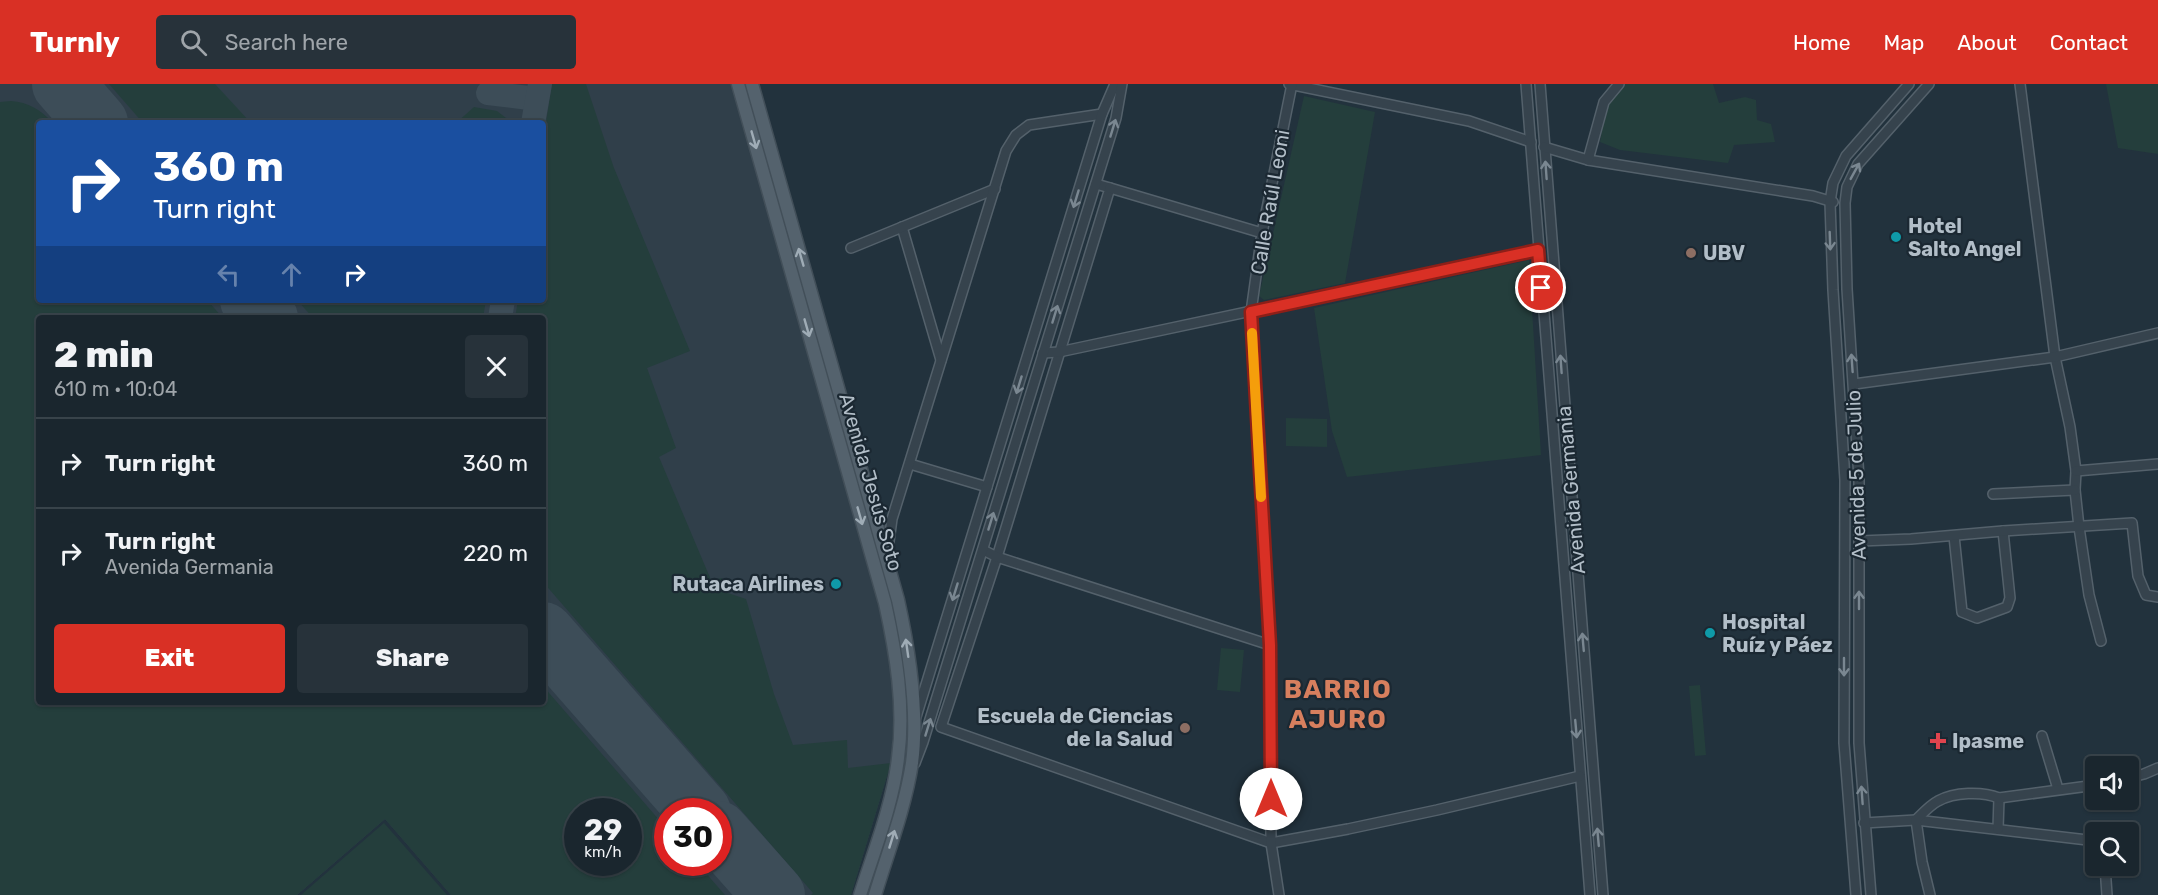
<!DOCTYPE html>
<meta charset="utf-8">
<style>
body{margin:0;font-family:Rubik,sans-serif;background:#27323a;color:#f1f3f6;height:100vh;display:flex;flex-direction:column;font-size:22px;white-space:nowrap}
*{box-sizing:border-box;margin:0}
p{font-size:20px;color:#9fa5aa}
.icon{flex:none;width:33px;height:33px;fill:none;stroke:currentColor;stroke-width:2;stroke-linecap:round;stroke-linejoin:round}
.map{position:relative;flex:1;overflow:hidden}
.panel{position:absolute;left:36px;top:231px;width:510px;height:390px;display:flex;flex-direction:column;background:#1a262e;border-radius:6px;box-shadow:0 2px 4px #0004,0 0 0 2px #38434a}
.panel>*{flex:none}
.banner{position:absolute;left:36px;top:36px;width:510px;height:183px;border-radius:6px;box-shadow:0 2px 4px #0004,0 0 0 2px #38434a;background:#1a4fa0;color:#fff;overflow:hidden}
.tools{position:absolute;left:2085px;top:672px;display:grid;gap:12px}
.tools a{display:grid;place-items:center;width:54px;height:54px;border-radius:6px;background:#1a262e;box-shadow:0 2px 4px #0004,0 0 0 2px #38434a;font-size:30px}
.speed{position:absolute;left:564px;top:714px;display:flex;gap:12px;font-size:30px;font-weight:700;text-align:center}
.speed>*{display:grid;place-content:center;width:78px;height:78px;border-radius:50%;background:#1a262e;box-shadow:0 2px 4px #0004,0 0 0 2px #38434a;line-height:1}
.speed small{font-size:15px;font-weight:400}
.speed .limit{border:9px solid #d22;background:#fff;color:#111}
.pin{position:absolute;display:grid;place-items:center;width:51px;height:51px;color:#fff;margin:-26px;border:3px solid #fff;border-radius:50%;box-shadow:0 2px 6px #0007}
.me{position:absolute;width:66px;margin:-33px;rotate:0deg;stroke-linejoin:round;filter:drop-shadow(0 0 4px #0008)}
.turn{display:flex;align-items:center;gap:21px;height:126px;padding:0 18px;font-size:27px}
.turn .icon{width:78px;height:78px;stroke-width:2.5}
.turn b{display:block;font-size:42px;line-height:51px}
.lanes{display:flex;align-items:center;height:57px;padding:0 18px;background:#0003;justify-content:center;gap:30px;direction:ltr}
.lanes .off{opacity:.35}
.round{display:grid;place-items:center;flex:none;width:63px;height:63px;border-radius:6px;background:#27323a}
.overview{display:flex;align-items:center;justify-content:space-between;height:102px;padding:0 18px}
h1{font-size:36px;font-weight:800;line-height:45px}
.primary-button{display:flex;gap:12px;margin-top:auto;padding:12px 18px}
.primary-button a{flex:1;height:69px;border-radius:6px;background:#d93025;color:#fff;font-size:24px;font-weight:800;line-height:69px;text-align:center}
.primary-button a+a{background:#27323a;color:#f1f3f6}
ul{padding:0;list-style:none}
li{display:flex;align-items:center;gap:18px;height:90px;padding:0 18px;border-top:2px solid #38434a}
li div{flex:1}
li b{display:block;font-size:22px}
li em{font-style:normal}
header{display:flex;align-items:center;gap:36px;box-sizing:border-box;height:84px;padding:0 30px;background:#d93025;color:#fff}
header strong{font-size:28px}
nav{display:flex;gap:33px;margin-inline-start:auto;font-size:21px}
.search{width:420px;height:54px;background:#27323a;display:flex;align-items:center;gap:15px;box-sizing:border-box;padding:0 21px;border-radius:6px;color:#9fa5aa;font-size:22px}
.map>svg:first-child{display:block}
</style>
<header>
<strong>Turnly</strong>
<div class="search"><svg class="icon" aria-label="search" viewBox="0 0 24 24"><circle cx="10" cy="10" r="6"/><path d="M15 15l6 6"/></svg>Search here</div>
<nav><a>Home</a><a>Map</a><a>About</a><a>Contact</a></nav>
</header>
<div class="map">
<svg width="2158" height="811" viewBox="0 0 2158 811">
<rect width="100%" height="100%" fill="#22323d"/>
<path fill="#303f4a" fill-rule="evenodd" d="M 0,0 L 732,0 L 876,511 L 888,565 L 893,603 L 893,644 L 891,679 L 851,811 L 451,811 L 385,735 L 297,811 L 0,811 ZM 39,39 L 543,39 L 543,216 L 39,216 ZM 39,234 L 543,234 L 543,618 L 39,618 ZM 578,728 L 628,728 L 628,778 L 578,778 ZM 668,728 L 718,728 L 718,778 L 668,778 Z"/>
<g fill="#243e3c" fill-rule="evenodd">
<polygon points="109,0 215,0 251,39 143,39"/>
<polygon points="552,0 586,0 614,84 690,267 647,284 676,364 659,373 711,496 722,494 728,509 746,515 774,610 793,661 847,656 848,684 891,679 851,811 811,811 813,809 543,498 543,234 515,234 518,216 543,216 543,57"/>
<polygon points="1619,0 1713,0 1719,19 1745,13 1756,16 1757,36 1771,40 1775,58 1734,61 1728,79 1620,66 1600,58 1608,13"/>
<polygon points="2106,0 2158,0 2158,70 2118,64"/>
<polygon points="1304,12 1375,28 1345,199 1264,216 1259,212"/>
<path d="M 11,17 C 28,18 41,26 53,39 L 39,39 L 39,216 L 207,216 L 223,234 L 39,234 L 39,618 L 543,618 L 543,602 L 667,745 L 668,778 L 697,779 L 725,811 L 451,811 L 385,735 L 297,811 L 0,811 L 0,18 ZM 578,728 L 628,728 L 628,778 L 578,778 Z"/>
<polygon points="474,23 497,27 510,37 510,39 456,39"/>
<polygon points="1529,176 1541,371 1347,393 1332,347 1314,224"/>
<polygon points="297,216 486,216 483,234 313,234"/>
<polygon points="1286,334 1327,335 1327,363 1286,362"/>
<polygon points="1221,564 1244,566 1240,608 1217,606"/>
<polygon points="1700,601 1706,671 1695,672 1689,602"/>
<polygon points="384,739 447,811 301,811"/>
</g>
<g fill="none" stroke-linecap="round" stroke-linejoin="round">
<g stroke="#3d4d58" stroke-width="24">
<polyline points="488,9 537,15"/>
<polyline points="533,39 540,0"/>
<polyline points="500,234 503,216"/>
</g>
<g stroke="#3d4d58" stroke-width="62">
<polyline points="63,0 97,39"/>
<polyline points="251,216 267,234"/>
<polyline points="543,549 700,728"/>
<polyline points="718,748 774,811"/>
</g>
<g stroke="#54616b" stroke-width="12">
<g id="minor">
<polyline points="1289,0 1469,37 1531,58"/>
<polyline points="1526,0 1590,811"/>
<polyline points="1540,0 1603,811"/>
<polyline points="2020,0 2055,273 2070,343 2076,387 2075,406 2079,443 2089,511 2101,557"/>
<polyline points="1544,63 1588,76 1813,112 1833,118"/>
<polyline points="1588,76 1604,18 1619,0"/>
<polyline points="1096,100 1110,104 997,473 941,643 1271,759 1348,745 1437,726 1580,692"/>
<polyline points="1110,104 1262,149"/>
<polyline points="902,143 941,276"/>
<polyline points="851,164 995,105"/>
<polyline points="1043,269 1059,268 1538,166"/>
<polyline points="1854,300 2055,273 2158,249"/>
<polyline points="910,380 987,403"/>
<polyline points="2076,387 2158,380"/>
<polyline points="1993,410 2075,406"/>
<polyline points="1954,452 1962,528 1977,534 2007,523 2010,514 2003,447"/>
<polyline points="1860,457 1911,455 2003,447 2132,439 2138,492 2146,511 2158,513"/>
<polyline points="983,466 997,473 1270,561"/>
<polyline points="887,472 892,435 1006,67 1016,51 1029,41 1102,30"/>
<polyline points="916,633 1102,30 1115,0"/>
<polyline points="2042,652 2058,705"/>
<polyline points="915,679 923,658 1116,34 1122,0"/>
<polyline points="2128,694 2144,690 2158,684"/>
<polyline points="1864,739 1916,736 2096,757"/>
<polyline points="1998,745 1999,714"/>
<polyline points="2105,782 2107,811"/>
<polyline points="1279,811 1271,759 1270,561 1251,228 1262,149 1292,0"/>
<polyline points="1856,811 1844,659 1845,396 1833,206 1830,118 1833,99 1846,72 1909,0"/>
<polyline points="1871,811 1859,659 1859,395 1847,205 1845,119 1847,103 1858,80 1929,0"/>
<path d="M 1930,811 L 1922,778 L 1916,736 C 1922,730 1930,721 1938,717 C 1954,708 1982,707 1999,714 L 2096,701"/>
</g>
</g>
<g stroke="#424f59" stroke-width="15">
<g id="major">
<path d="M 738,0 L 885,519 C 896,569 905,623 898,674 C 893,720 874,767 860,811"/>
<path d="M 752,0 L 898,516 C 909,566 919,627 912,679 C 905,724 888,768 875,811"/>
</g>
</g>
<use href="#minor" stroke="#36434d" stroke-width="9"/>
<use href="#major" stroke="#54626d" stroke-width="12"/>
</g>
<defs><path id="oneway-shaft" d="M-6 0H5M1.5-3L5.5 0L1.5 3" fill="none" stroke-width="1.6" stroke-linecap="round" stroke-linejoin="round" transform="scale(1.5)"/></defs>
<g stroke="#7a8791">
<use href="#oneway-shaft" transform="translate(1113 44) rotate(-73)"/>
<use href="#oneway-shaft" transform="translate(1546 86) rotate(-94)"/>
<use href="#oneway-shaft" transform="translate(1855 87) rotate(-61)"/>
<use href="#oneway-shaft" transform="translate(1076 115) rotate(107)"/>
<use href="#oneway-shaft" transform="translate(1830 157) rotate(88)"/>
<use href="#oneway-shaft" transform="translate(1055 230) rotate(-73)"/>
<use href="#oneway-shaft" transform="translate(1852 279) rotate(-94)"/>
<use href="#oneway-shaft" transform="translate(1561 280) rotate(-94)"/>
<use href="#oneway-shaft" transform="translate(1019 301) rotate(107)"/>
<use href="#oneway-shaft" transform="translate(991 437) rotate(-73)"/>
<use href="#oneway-shaft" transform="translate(955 508) rotate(107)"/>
<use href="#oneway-shaft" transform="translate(1859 516) rotate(-90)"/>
<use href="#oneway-shaft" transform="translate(1583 558) rotate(-95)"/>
<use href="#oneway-shaft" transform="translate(1844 583) rotate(90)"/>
<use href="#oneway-shaft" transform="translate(928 643) rotate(-73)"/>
<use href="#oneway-shaft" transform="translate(1576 645) rotate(85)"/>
<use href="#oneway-shaft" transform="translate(1862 711) rotate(-94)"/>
<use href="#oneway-shaft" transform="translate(1598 753) rotate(-95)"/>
</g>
<g stroke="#9facb6">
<use href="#oneway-shaft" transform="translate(754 56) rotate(74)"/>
<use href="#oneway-shaft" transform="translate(801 173) rotate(-106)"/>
<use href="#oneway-shaft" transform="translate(807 244) rotate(74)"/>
<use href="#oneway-shaft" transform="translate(860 432) rotate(74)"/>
<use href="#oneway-shaft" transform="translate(907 564) rotate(-98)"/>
<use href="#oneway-shaft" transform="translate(892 755) rotate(-73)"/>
</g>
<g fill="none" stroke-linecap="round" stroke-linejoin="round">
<g stroke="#8d1f18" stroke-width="15">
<polyline id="route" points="1271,715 1270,561 1251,228 1538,166 1541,204"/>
</g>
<use href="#route" stroke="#d93025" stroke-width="10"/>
<polyline stroke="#f59e0b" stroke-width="10" points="1252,249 1261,413"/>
</g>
<g fill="#0f9aa8" stroke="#1b2832" stroke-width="2">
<circle cx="1896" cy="153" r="6"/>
<circle cx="836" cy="500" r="6"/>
<circle cx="1710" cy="549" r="6"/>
</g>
<g fill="#8d6e63" stroke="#1b2832" stroke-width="2">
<circle cx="1691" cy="169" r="6"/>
<circle cx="1185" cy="644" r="6"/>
</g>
<path fill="#e0444e" stroke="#1b2832" stroke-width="2" d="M1935 648h6v6h6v6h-6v6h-6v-6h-6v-6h6z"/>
<g text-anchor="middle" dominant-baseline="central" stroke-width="4.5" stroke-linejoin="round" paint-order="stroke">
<g font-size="20" fill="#b2bec8" stroke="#1b2832">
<text transform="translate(1270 118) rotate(-80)">Calle Raúl Leoni</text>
<text transform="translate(1856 391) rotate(-92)">Avenida 5 de Julio</text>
<text transform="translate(871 398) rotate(74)">Avenida Jesús Soto</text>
<text transform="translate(1571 406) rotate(-95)">Avenida Germania</text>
</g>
<g font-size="20" font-weight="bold" fill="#b2bec8" stroke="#1b2832" text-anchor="start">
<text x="1908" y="142">Hotel<tspan x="1908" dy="23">Salto Angel</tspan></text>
<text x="1703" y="169">UBV</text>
<text x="824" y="500" text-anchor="end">Rutaca Airlines</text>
<text x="1722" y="538">Hospital<tspan x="1722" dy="23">Ruíz y Páez</tspan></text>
<text x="1173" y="632" text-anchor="end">Escuela de Ciencias<tspan x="1173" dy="23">de la Salud</tspan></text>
<text x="1952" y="657">Ipasme</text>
</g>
<g font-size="26" font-weight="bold" letter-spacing="1.5" fill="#d77f5e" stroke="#1b2832">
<text x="1338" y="605">BARRIO<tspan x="1338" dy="30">AJURO</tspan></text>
</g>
</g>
</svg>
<div class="tools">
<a><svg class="icon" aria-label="sound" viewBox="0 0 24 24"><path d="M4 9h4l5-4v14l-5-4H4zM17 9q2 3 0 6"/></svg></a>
<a><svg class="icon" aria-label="search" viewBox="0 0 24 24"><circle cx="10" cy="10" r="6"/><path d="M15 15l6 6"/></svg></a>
</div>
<div class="speed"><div>29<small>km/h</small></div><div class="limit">30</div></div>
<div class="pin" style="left:1541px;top:204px;background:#d93025"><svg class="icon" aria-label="arrive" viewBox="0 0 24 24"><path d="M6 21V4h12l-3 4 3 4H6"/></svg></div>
<svg class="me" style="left:1271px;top:715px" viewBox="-20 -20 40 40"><circle r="19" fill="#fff"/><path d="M0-13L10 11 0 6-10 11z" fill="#d93025"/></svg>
<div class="banner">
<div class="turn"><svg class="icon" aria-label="right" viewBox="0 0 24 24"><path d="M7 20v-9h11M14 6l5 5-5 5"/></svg><div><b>360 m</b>Turn right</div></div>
<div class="lanes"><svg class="icon off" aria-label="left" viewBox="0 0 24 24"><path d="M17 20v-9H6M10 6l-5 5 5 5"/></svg><svg class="icon off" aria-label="ahead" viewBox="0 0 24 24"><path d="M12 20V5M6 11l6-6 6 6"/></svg><svg class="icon" aria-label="right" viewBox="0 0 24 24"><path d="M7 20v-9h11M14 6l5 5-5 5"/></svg></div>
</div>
<section class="panel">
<div class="overview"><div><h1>2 min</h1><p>610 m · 10:04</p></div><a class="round"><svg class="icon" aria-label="close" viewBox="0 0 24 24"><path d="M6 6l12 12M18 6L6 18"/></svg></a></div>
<ul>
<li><svg class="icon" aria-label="right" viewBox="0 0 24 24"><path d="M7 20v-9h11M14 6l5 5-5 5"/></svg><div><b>Turn right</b></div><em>360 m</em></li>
<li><svg class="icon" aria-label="right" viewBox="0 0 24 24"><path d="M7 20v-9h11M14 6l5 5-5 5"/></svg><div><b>Turn right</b><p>Avenida Germania</p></div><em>220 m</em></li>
</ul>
<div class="primary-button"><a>Exit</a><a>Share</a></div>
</section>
</div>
